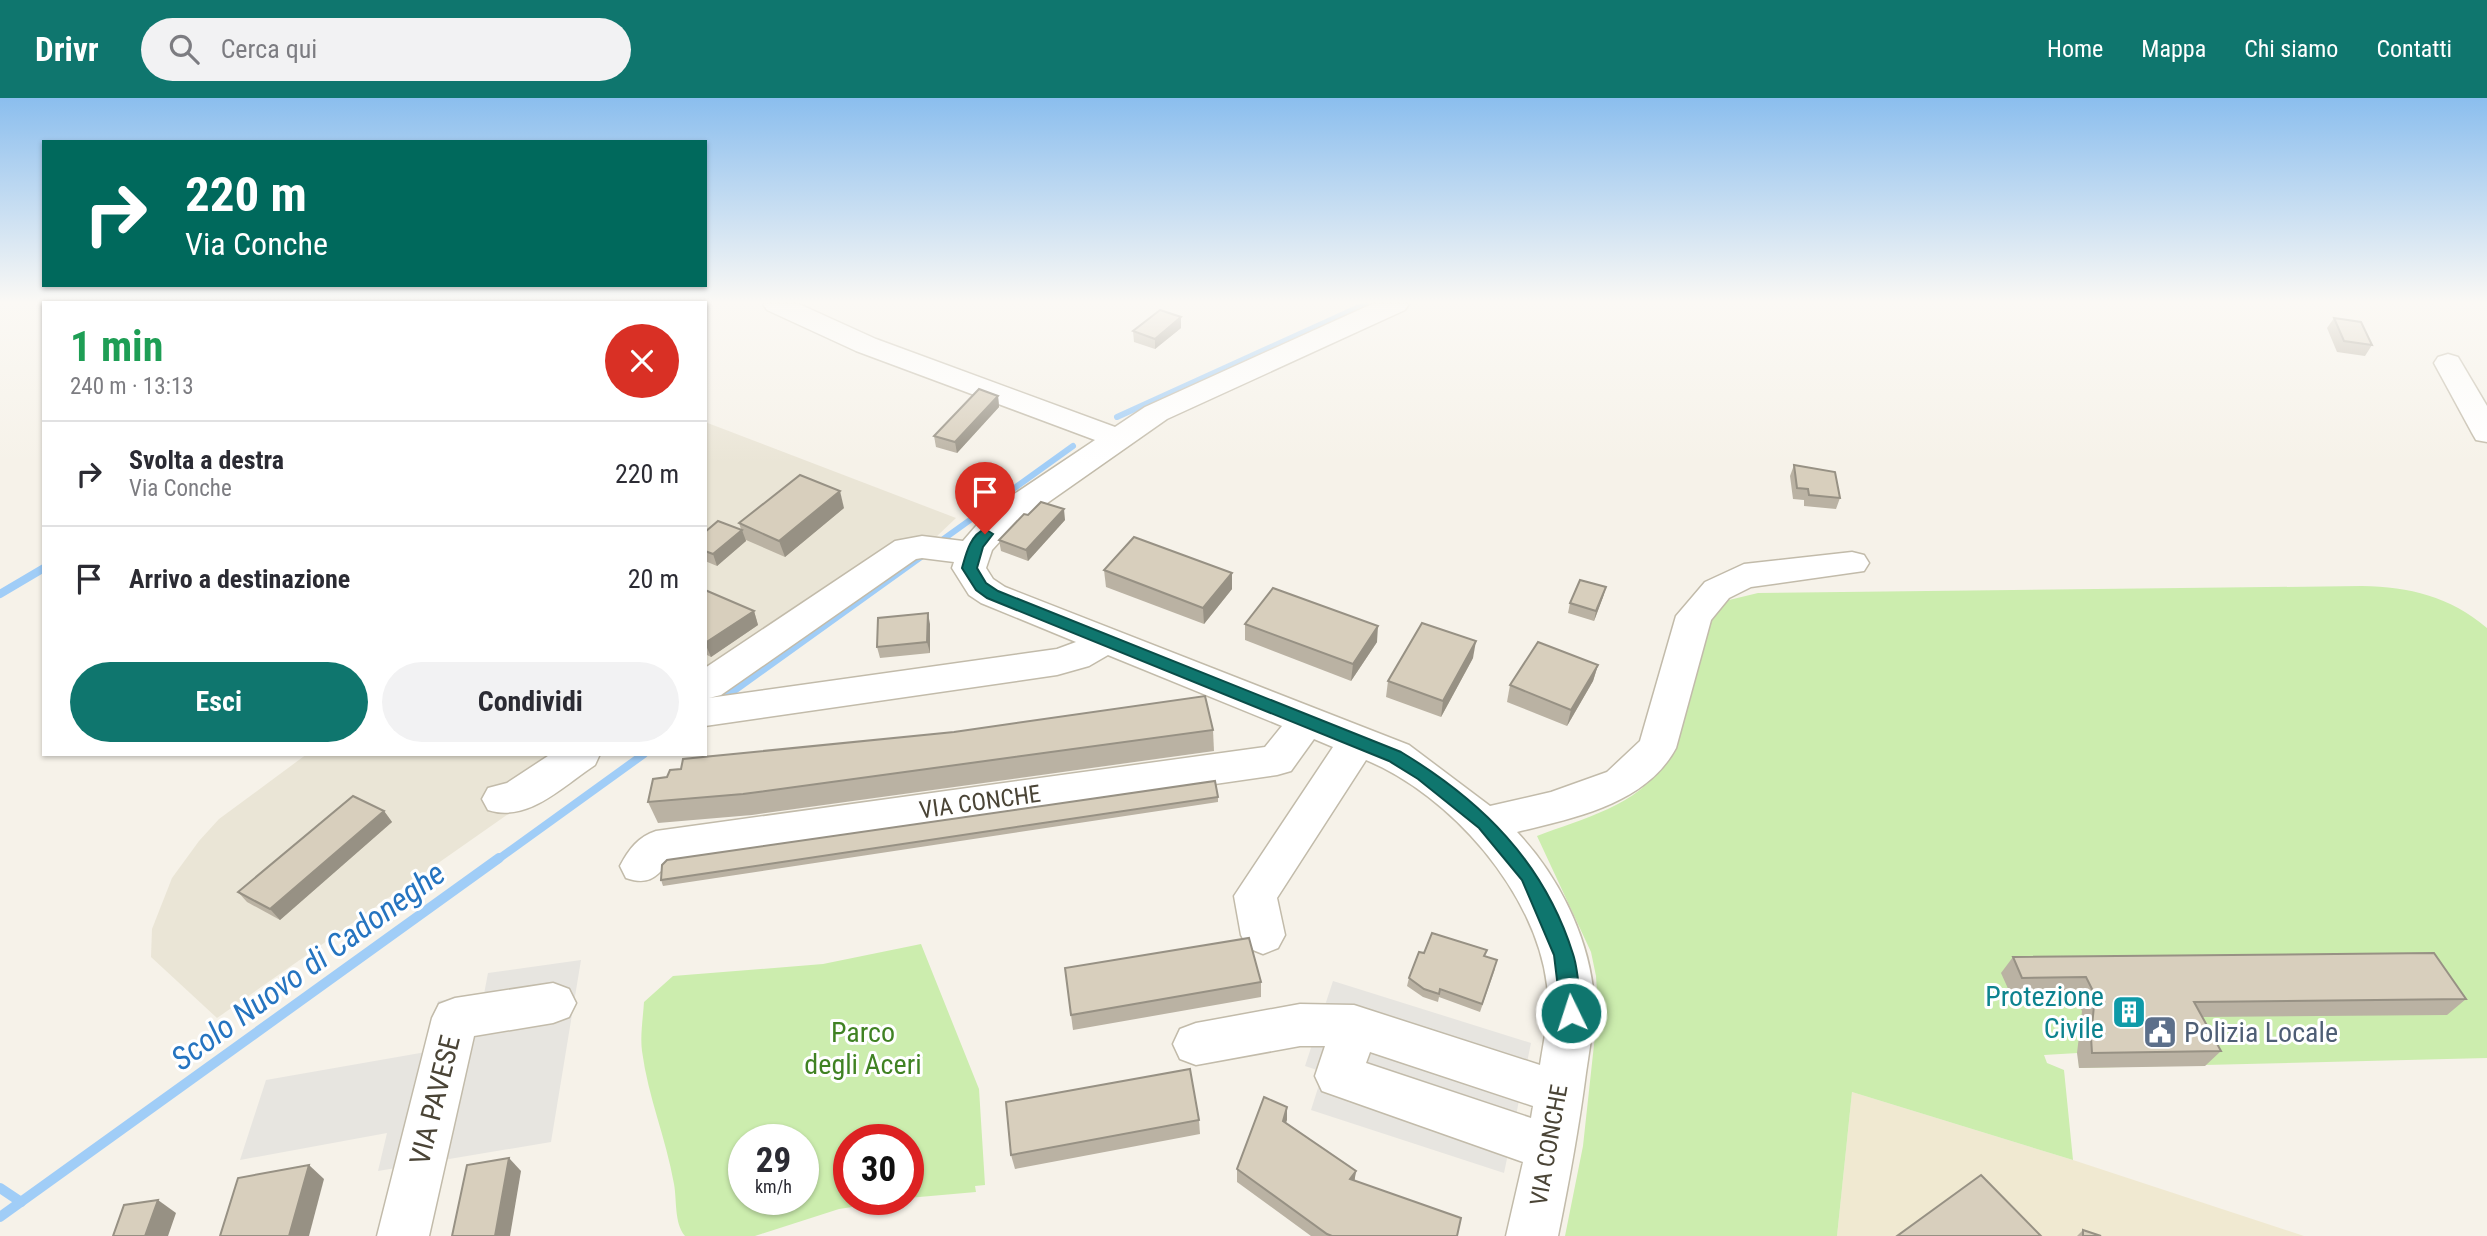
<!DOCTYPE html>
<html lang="it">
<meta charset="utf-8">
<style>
body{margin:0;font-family:"Roboto Condensed",sans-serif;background:#f2f2f3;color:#2b2b33;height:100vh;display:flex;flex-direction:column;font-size:26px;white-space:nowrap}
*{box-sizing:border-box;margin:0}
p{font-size:23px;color:#7c7c81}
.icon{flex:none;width:38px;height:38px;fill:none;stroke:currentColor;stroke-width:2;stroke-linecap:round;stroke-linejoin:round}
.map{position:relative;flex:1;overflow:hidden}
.drawer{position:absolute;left:42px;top:203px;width:665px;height:455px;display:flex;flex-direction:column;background:#fff;border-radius:0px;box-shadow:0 2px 5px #0004}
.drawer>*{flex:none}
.guide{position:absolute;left:42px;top:42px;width:665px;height:147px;border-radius:0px;box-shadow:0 2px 5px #0004;background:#00695c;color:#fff;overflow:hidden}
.speed{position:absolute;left:728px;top:1026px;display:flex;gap:14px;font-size:35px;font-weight:700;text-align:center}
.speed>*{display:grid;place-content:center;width:91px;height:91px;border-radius:50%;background:#fff;box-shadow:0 2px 5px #0004;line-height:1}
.speed small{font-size:18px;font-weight:400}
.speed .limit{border:10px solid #d22;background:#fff;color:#111}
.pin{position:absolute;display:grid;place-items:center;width:60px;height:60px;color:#fff;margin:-72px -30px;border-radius:50% 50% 50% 0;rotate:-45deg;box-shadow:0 0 7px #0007}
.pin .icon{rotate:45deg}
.me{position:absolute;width:77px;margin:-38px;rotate:356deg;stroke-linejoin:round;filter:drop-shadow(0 0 5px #0008)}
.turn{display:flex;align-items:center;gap:24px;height:147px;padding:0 28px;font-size:32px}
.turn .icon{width:91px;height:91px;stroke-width:2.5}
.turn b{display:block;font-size:49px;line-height:60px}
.round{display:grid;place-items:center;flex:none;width:74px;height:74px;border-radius:37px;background:#f2f2f3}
.headline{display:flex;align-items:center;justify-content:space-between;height:119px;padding:0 28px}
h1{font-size:42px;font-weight:700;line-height:52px;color:#1e9e55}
.cta{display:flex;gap:14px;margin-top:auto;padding:14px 28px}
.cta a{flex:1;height:80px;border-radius:42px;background:#0f766e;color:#fff;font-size:28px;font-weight:700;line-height:80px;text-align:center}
.cta a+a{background:#f2f2f3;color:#2b2b33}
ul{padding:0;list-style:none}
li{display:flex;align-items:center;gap:21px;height:105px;padding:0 28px;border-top:2px solid #e1e1e2}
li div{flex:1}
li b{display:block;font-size:26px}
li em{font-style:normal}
header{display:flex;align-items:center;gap:42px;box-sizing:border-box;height:98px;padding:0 35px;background:#0f766e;color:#fff}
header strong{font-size:33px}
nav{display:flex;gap:38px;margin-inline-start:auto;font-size:24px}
.search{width:490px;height:63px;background:#f2f2f3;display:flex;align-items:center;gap:18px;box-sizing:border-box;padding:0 24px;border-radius:38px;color:#7c7c81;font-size:26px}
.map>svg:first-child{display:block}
</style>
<header>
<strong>Drivr</strong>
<div class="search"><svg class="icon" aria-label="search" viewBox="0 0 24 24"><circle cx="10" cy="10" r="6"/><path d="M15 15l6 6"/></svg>Cerca qui</div>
<nav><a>Home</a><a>Mappa</a><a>Chi siamo</a><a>Contatti</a></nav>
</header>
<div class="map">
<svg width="2487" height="1138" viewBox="0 0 2487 1138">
<rect width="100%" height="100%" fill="#f6f2e9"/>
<g fill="#eae5d6">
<polygon points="705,324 956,420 935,440 705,579"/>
<polygon points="307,656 594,656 217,920 151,859 152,831 172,780 199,743 219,721"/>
</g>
<polygon fill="#f0e9d1" points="1852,994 2073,1062 2304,1138 1837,1138"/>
<g fill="#ccedae" fill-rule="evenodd">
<path d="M 2362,488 C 2410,489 2449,498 2487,530 L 2487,960 L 2079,970 L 2078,955 L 2044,957 L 2047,965 L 2064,972 L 2073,1062 L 1852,994 L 1837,1138 L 1565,1138 L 1583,1048 L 1598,910 L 1596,878 L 1591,854 L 1537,738 C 1583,720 1640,708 1666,662 L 1713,515 L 1729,502 L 1758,495 Z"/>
<path d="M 921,846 L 979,991 L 985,1087 L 975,1088 L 976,1094 L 908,1100 L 908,1041 L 849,1041 L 849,1101 L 905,1101 L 839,1111 L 755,1138 L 685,1138 C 674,1125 677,1102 674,1086 C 666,1040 648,999 642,953 C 640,938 643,920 644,904 L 673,878 L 823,866 ZM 744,1041 L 803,1041 L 803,1101 L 744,1101 Z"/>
</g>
<g fill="#e7e5e0">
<polygon points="581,862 551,1044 378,1073 387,1035 240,1062 266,982 426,954 438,903 484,896 488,875"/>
<polygon points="1333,883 1531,945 1504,1075 1311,1012 1323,974 1305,968"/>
</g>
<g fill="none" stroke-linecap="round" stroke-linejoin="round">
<g stroke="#a0cdf7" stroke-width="6">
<polyline points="1117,319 1366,206"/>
<polyline points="938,445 1073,348"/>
</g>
<g stroke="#a0cdf7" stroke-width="8">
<polyline points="0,496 44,470"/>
<polyline points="719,603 925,455"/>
<polyline points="497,762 644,656"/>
</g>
<g stroke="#a0cdf7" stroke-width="10">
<polyline points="0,1090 21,1104"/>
<polyline points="0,1119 499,760"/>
</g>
<g stroke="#c2bbaa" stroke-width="3">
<g id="minor">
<path d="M 763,206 L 799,206 L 876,241 L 1115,329 L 1145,309 L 1372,206 L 1409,206 L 1405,212 L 1167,321 L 1013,429 L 992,452 L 986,470 L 993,481 L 1005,489 L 1409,647 L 1490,708 L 1551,694 L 1607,674 L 1640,643 L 1676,518 L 1705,484 L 1744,466 L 1852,454 L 1864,457 L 1869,465 L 1864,473 L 1751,489 L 1729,500 L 1711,522 L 1676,650 C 1646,706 1574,720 1517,734 C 1556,775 1586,833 1593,890 C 1596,918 1590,947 1586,975 C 1579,1029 1569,1084 1558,1138 L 1506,1138 L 1523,1064 L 1322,993 L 1315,978 L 1325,948 L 1300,948 L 1196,967 L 1180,961 L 1173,946 L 1180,931 L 1196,925 L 1300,906 L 1354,907 L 1540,967 C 1544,940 1551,913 1547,887 C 1536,795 1451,697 1366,662 L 1277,800 L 1285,837 L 1278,850 L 1263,856 L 1248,850 L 1241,837 L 1234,798 L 1333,649 L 1314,641 L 1291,673 L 1277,677 L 668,765 C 655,781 647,787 626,780 L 620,768 C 629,751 638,739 656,733 L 1265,649 L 1282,628 L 1108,557 L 1089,568 L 1057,577 L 705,628 L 705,570 L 895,443 L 922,438 L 963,443 L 989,413 L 1095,342 L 856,253 L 767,212 ZM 922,460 L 954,464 L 952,470 L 969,497 L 981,505 L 1076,544 L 1057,551 L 709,600 L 721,597 L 916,461 ZM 1370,954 L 1533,1008 L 1531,1020 L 1366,965 Z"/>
<polygon points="2448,256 2458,259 2487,308 2487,344 2476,342 2472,335 2434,265 2438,259"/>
<path d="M 551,656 L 600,656 L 595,667 C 563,688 528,725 488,712 L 482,701 L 488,690 L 507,685 Z"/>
<polygon points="553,885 569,891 576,905 569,919 553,925 474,938 429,1138 377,1138 432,920 439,906 455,900"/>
</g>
</g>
<use href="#minor" fill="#fff" fill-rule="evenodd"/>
</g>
<g fill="#bab2a3">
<polygon points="2334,220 2372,247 2365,258 2337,254 2327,230"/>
<polygon points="1181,230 1155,251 1134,244 1133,233"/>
<polygon points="998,298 999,309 957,355 936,349 934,338"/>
<polygon points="1794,367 1840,400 1836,411 1804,408 1804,402 1793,401 1790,378"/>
<polygon points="844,410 785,459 746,442 746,443 717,468 705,463 705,434 741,431 739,425"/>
<polygon points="1065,422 1028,463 1001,453 999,442"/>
<polygon points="1104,472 1232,475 1232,491 1204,526 1106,489"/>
<polygon points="1606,489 1603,499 1594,523 1568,515 1570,505"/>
<polygon points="705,492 754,513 758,527 711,559 705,556"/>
<polygon points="930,526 930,555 880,560 877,549"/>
<polygon points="1245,526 1377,544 1351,583 1245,542"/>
<polygon points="1473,560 1441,619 1386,599 1388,583"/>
<polygon points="1598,567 1593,583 1567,628 1507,604 1510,587"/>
<polygon points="1213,632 1214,653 752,717 658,725 648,704"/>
<polygon points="1218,699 1218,704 663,788 661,782"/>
<polygon points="384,713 392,724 280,822 247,804 238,794"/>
<polygon points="1424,855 1485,858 1495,871 1480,914 1439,899 1438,904 1423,899 1407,888 1409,880"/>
<polygon points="2013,859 2466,901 2447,917 2202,919 2221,953 2205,968 2079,970 2077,955 2082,913 2073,895 2010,895 2001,875"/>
<polygon points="1261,884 1261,899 1073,932 1071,917"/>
<polygon points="1287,1009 1286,1025 1356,1073 1354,1083 1457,1138 1311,1138 1237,1084 1237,1071"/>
<polygon points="1199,1022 1200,1036 1015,1071 1011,1057"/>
<polygon points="2083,1132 2101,1138 2077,1138"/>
</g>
<g fill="#979184">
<polygon points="1181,219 1181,230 1155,251 1155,241"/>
<polygon points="998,298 999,309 957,355 955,344"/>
<polygon points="840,393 844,410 785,459 779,443"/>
<polygon points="1064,411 1065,422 1028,463 1026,452"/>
<polygon points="742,432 746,443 717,468 713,456"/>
<polygon points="1232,475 1232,491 1204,526 1203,510"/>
<polygon points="1606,489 1603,499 1594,523 1596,513"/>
<polygon points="754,513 758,527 711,559 705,545"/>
<polygon points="928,515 930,526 930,555 927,544"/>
<polygon points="1378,528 1377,544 1351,583 1353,566"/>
<polygon points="1476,543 1473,560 1441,619 1443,603"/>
<polygon points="1598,567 1593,583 1567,628 1571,612"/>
<polygon points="384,713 392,724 280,822 270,811"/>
<polygon points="1287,1009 1287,1022 1282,1036 1283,1023"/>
<polygon points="509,1060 521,1073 510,1138 495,1138"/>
<polygon points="309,1067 324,1081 309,1138 289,1138"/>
<polygon points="1356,1073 1354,1086 1350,1081"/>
<polygon points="158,1102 176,1115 168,1138 145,1138"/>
</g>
<g fill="#d8cfbd" stroke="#979184" stroke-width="2">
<polygon points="1160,212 1181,219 1155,241 1133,233"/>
<polygon points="2334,220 2361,224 2372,247 2344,243"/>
<polygon points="979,291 998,298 955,344 934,338"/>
<polygon points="1794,367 1835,374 1840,400 1809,397 1808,391 1797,390"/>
<polygon points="800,377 840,393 779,443 739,425"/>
<polygon points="1041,404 1064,411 1026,452 999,442 1024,416 1028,417"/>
<polygon points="718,423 742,432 713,456 705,453 705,434"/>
<polygon points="1134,439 1232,475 1203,510 1104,472"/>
<polygon points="1580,482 1606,489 1596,513 1570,505"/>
<polygon points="1273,490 1378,528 1353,566 1245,526"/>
<polygon points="705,492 754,513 705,545"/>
<polygon points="928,515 927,544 877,549 878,520"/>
<polygon points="1422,525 1476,543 1443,603 1388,583"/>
<polygon points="1538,544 1598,567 1571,612 1510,587"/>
<polygon points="1205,598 1213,632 743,696 648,704 653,681 667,679 670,672 681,671 683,661 954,634"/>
<polygon points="1215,683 1218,699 661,782 662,767 667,762"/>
<polygon points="353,698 384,713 270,811 238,794"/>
<polygon points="1432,835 1487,852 1484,858 1497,862 1482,906 1440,891 1439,896 1424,891 1409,880 1419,854 1424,855"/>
<polygon points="1249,840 1261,884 1071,917 1065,870"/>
<polygon points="2434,855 2466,901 2194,904 2221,953 2092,955 2091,939 2095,897 2086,879 2022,880 2013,859"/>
<polygon points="1190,971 1199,1022 1011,1057 1006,1004"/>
<polygon points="1264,999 1287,1009 1283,1023 1356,1073 1350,1081 1461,1120 1457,1138 1332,1138 1327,1136 1237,1071"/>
<polygon points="509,1060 495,1138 452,1138 467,1067"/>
<polygon points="309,1067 289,1138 220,1138 238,1080"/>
<polygon points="1981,1077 2041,1138 1897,1138"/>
<polygon points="158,1102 145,1138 113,1138 124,1107"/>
<polygon points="2083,1132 2101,1138 2083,1138"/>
</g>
<linearGradient id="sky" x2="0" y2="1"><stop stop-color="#8bbeee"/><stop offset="0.56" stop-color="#fbf9f5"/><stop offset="1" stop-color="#fbf9f5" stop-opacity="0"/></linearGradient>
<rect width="2487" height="365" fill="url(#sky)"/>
<path fill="#0f766e" stroke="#0a4d48" stroke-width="2" d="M 985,431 L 993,436 L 983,449 L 977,470 L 986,485 L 998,493 L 1401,654 C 1482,703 1544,764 1573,856 C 1579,874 1579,896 1581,915 L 1578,921 L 1571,923 L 1564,921 L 1561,915 L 1554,857 L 1522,782 L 1479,730 L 1418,681 L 1389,663 L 987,500 L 976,492 L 962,470 C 966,456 970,437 985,431 Z"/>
<defs>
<g id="building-square" transform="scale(1.75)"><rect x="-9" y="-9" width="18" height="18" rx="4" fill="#0f9aa8" stroke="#fff"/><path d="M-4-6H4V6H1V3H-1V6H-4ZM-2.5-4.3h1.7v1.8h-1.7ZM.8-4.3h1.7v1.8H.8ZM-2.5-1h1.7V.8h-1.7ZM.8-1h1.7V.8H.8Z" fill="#fff"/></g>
<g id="civic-square" transform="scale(1.75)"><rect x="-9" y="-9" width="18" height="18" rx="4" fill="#5c6f8a" stroke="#fff"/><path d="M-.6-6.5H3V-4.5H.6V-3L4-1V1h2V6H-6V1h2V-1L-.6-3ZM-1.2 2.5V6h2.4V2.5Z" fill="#fff"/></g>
</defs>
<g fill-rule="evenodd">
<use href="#building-square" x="2129" y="914"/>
<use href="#civic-square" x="2160" y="934"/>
</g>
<g text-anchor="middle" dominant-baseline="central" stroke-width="6" stroke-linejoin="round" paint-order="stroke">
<g font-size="24" fill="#4a4436" stroke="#fff">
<text transform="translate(980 704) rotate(-8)">VIA CONCHE</text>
<text transform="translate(1549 1047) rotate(-80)">VIA CONCHE</text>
</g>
<g font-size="28" fill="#0d838f" stroke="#fff" text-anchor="end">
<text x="2104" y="898">Protezione<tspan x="2104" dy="32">Civile</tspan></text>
</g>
<g font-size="28" fill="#408223" stroke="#fff">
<text x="863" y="934">Parco<tspan x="863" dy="32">degli Aceri</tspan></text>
</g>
<g font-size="28" fill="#4e5e75" stroke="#fff" text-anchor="start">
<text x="2184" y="934">Polizia Locale</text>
</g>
<g font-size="28" fill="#4a4436" stroke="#fff">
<text transform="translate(435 1002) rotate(-76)">VIA PAVESE</text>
</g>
<g font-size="32" font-style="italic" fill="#2574c0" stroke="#fff">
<text transform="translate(308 868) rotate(-36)">Scolo Nuovo di Cadoneghe</text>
</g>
</g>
</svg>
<div class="speed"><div>29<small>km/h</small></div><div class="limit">30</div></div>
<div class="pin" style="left:985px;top:436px;background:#d93025"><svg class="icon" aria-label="arrive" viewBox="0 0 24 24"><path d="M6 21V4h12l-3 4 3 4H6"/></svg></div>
<svg class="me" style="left:1571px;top:915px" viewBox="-20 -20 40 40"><circle r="17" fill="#0f766e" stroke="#fff" stroke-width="3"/><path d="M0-11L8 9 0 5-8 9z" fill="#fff"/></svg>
<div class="guide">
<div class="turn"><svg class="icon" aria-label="right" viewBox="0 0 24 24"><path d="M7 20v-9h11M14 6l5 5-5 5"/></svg><div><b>220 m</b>Via Conche</div></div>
</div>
<section class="drawer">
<div class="headline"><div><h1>1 min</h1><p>240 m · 13:13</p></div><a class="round" style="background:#d93025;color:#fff"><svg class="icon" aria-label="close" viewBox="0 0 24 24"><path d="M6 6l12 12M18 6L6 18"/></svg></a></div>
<ul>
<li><svg class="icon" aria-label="right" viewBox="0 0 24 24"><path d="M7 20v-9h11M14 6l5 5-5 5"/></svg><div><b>Svolta a destra</b><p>Via Conche</p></div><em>220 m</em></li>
<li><svg class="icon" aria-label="arrive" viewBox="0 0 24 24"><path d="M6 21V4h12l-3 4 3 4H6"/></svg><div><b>Arrivo a destinazione</b></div><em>20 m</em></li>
</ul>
<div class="cta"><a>Esci</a><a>Condividi</a></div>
</section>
</div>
